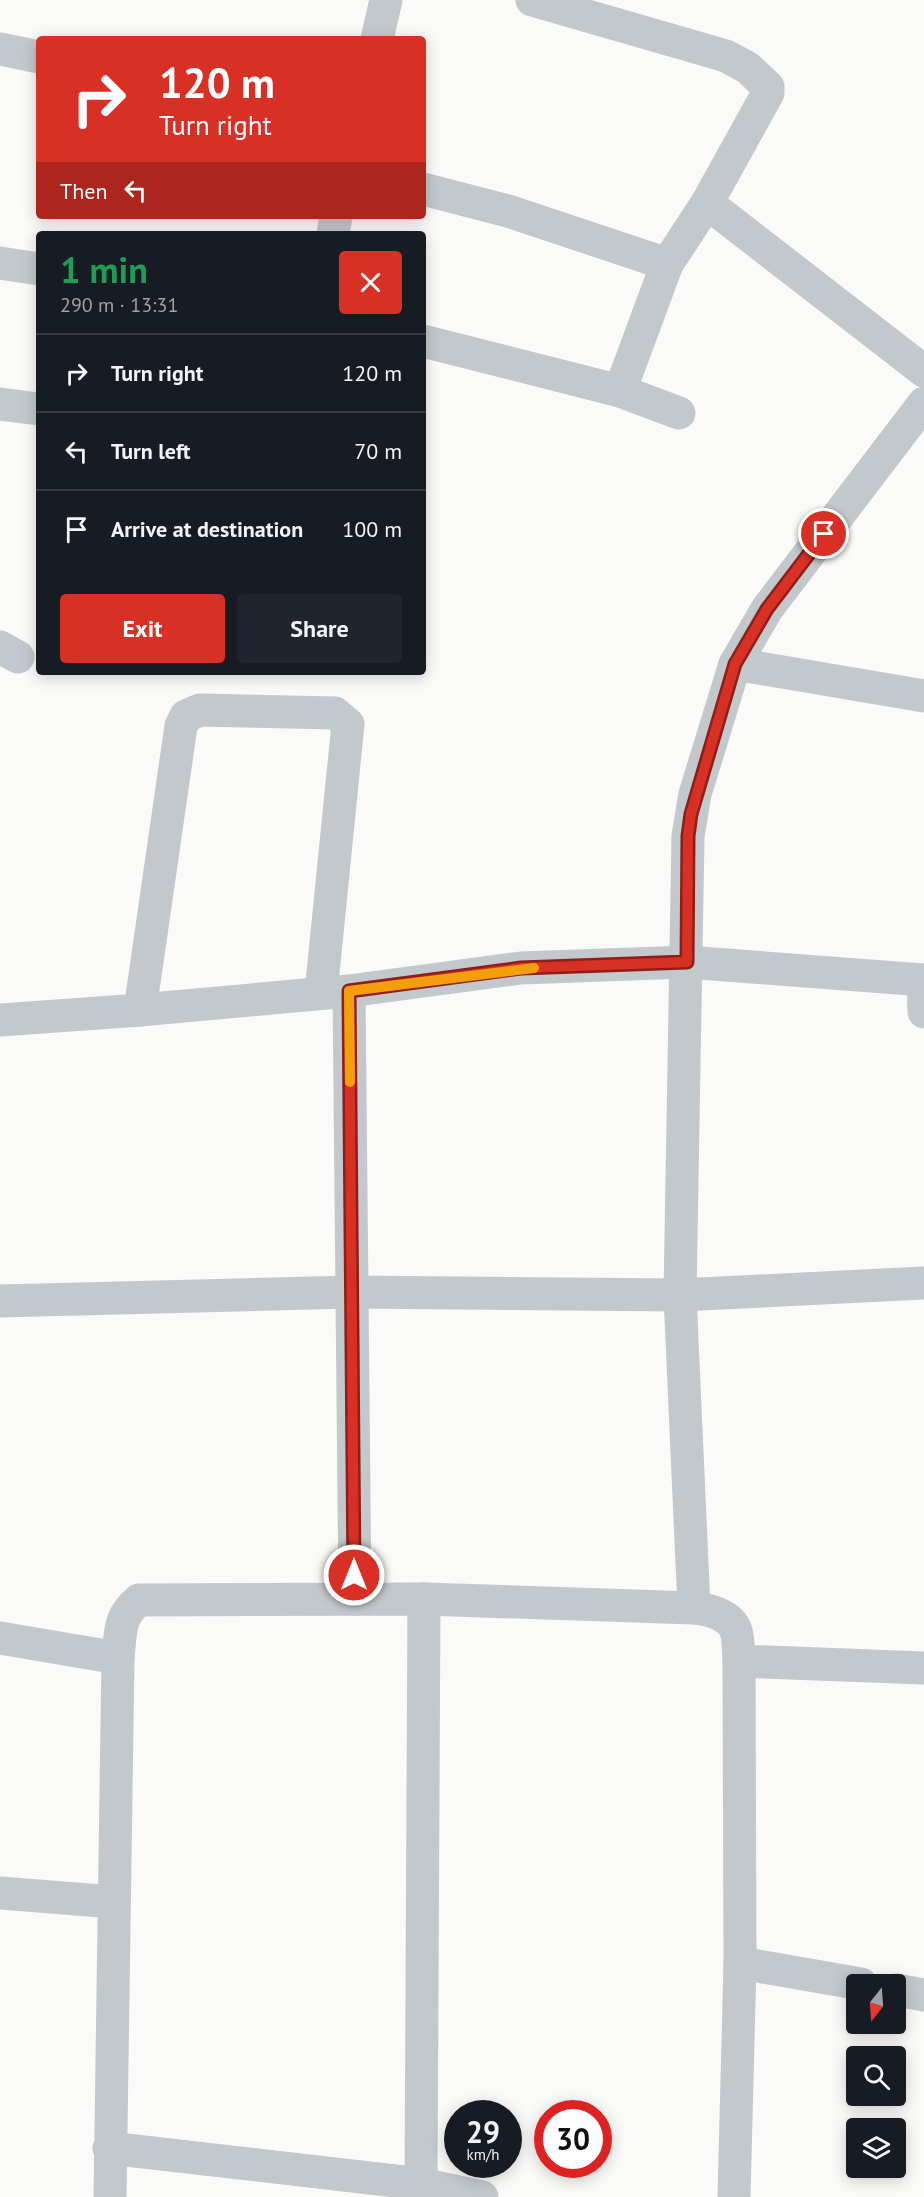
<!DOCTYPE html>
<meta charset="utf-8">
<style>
body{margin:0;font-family:"PT Sans",sans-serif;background:#20242c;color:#f1f3f6;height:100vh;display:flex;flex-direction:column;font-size:22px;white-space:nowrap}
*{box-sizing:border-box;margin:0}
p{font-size:20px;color:#9ea1a6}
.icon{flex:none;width:33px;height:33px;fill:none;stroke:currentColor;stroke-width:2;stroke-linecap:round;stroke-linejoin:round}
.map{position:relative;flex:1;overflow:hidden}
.details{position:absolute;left:36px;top:231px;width:390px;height:444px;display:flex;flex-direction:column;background:#171b24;border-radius:6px;box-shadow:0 3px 15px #0003}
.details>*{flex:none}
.guide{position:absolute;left:36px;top:36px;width:390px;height:183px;border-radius:6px;box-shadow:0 3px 15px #0003;background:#d93025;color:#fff;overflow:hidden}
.needle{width:39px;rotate:197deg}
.buttons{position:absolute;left:846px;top:1974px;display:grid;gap:12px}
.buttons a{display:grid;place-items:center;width:60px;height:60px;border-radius:6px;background:#171b24;box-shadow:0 3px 15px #0003;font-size:30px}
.speed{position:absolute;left:444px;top:2100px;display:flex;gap:12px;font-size:30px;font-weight:700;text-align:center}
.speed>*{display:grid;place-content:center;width:78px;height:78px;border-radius:50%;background:#171b24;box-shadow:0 3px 15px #0003;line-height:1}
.speed small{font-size:15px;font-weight:400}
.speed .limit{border:9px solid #d22;background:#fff;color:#111}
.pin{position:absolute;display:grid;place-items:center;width:51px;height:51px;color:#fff;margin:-26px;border:3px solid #fff;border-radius:50%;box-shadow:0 2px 6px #0007}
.me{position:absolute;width:66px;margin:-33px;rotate:0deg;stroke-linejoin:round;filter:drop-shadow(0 0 4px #0008)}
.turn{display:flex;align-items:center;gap:21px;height:126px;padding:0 24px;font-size:27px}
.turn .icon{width:78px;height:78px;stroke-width:2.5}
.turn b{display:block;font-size:42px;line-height:51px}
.then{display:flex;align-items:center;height:57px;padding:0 24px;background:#0003;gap:12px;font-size:22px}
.round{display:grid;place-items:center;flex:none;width:63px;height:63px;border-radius:6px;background:#20242c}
.headline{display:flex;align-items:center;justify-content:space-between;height:102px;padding:0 24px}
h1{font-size:36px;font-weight:700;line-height:45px;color:#1e9e55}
.cta{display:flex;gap:12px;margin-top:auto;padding:12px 24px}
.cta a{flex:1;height:69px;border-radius:6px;background:#d93025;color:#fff;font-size:24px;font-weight:700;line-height:69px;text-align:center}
.cta a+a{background:#20242c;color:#f1f3f6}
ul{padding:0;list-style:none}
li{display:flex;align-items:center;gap:18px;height:78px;padding:0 24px;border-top:2px solid #363941}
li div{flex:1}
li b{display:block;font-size:22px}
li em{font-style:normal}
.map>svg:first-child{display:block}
</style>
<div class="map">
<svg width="924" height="2197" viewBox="0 0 924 2197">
<rect width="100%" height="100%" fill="#fafaf8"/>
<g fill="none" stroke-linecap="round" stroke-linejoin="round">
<g stroke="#c3c8cc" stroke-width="33">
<polyline points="532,0 726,56 748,68 768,87 768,93 707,203 667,264 620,391"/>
<polyline points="377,39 386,0"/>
<polyline points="0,49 39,57"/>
<polyline points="423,189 508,211 667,264"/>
<polyline points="707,203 924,371"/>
<polyline points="333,234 336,216"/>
<polyline points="0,263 39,269"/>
<polyline points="423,341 620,391 679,413"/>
<polyline points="0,404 39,409"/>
<polyline points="0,647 18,657"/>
<polyline points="735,664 924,696"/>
<polyline points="923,980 924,1012"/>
<polyline points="349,991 355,1599"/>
<polyline points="140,1010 181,726 186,716 200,710 335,713 348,724 321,993"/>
<polyline points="0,1020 140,1010 349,991 521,968 687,962 924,980"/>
<polyline points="0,1301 352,1292 680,1295 924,1283"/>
<polyline points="424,1599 421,2184 425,2197"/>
<polyline points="0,1638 118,1658"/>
<polyline points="739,1661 924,1668"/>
<polyline points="0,1893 114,1902"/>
<polyline points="740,1963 861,1984"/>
<polyline points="896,1990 924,1995"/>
<polyline points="109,2148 421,2184 482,2197"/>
<path d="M 110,2197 L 118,1658 C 121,1632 118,1617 139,1600 L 424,1599 L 694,1608"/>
<path d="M 734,2197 L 740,1963 L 739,1661 C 738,1652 739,1640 736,1631 C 731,1615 708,1609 694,1608 L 680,1295 L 688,836 L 695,794 L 735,664 L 767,609 L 924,403"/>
</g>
</g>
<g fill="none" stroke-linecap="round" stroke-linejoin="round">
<g stroke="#8d1f18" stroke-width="15">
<polyline id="route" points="354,1575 349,991 521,968 687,962 688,836 691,814 735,664 767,609 824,534"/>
</g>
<use href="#route" stroke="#d93025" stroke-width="10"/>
<polyline stroke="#f59e0b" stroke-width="10" points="350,1082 349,991 534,968"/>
</g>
</svg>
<div class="buttons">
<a><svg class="needle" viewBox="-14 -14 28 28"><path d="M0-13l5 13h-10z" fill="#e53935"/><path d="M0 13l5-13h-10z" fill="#9ea1a6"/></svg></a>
<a><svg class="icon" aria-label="search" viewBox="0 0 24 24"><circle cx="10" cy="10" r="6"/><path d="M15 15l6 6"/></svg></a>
<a><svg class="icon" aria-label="layers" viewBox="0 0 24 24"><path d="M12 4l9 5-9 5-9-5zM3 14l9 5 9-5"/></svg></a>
</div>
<div class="speed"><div>29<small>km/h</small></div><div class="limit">30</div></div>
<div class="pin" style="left:824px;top:534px;background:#d93025"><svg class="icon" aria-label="arrive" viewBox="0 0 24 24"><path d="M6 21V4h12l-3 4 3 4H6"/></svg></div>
<svg class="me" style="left:354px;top:1575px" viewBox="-20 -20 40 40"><circle r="17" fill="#d93025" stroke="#fff" stroke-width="3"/><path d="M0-11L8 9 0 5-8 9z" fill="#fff"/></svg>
<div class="guide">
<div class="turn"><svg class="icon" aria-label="right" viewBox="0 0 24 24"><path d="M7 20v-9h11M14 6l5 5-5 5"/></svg><div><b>120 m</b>Turn right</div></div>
<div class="then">Then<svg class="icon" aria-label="left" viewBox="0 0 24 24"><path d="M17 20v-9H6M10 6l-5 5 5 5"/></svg></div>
</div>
<section class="details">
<div class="headline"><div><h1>1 min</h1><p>290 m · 13:31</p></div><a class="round" style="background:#d93025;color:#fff"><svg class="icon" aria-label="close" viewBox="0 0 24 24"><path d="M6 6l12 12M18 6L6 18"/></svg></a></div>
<ul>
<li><svg class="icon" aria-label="right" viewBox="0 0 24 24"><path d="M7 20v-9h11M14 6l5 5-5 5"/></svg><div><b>Turn right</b></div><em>120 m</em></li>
<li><svg class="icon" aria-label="left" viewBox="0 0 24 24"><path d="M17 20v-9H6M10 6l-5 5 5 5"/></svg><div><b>Turn left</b></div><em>70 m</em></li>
<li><svg class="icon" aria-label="arrive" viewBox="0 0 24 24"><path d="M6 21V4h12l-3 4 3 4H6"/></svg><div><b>Arrive at destination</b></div><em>100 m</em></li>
</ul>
<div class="cta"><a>Exit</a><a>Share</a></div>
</section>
</div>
